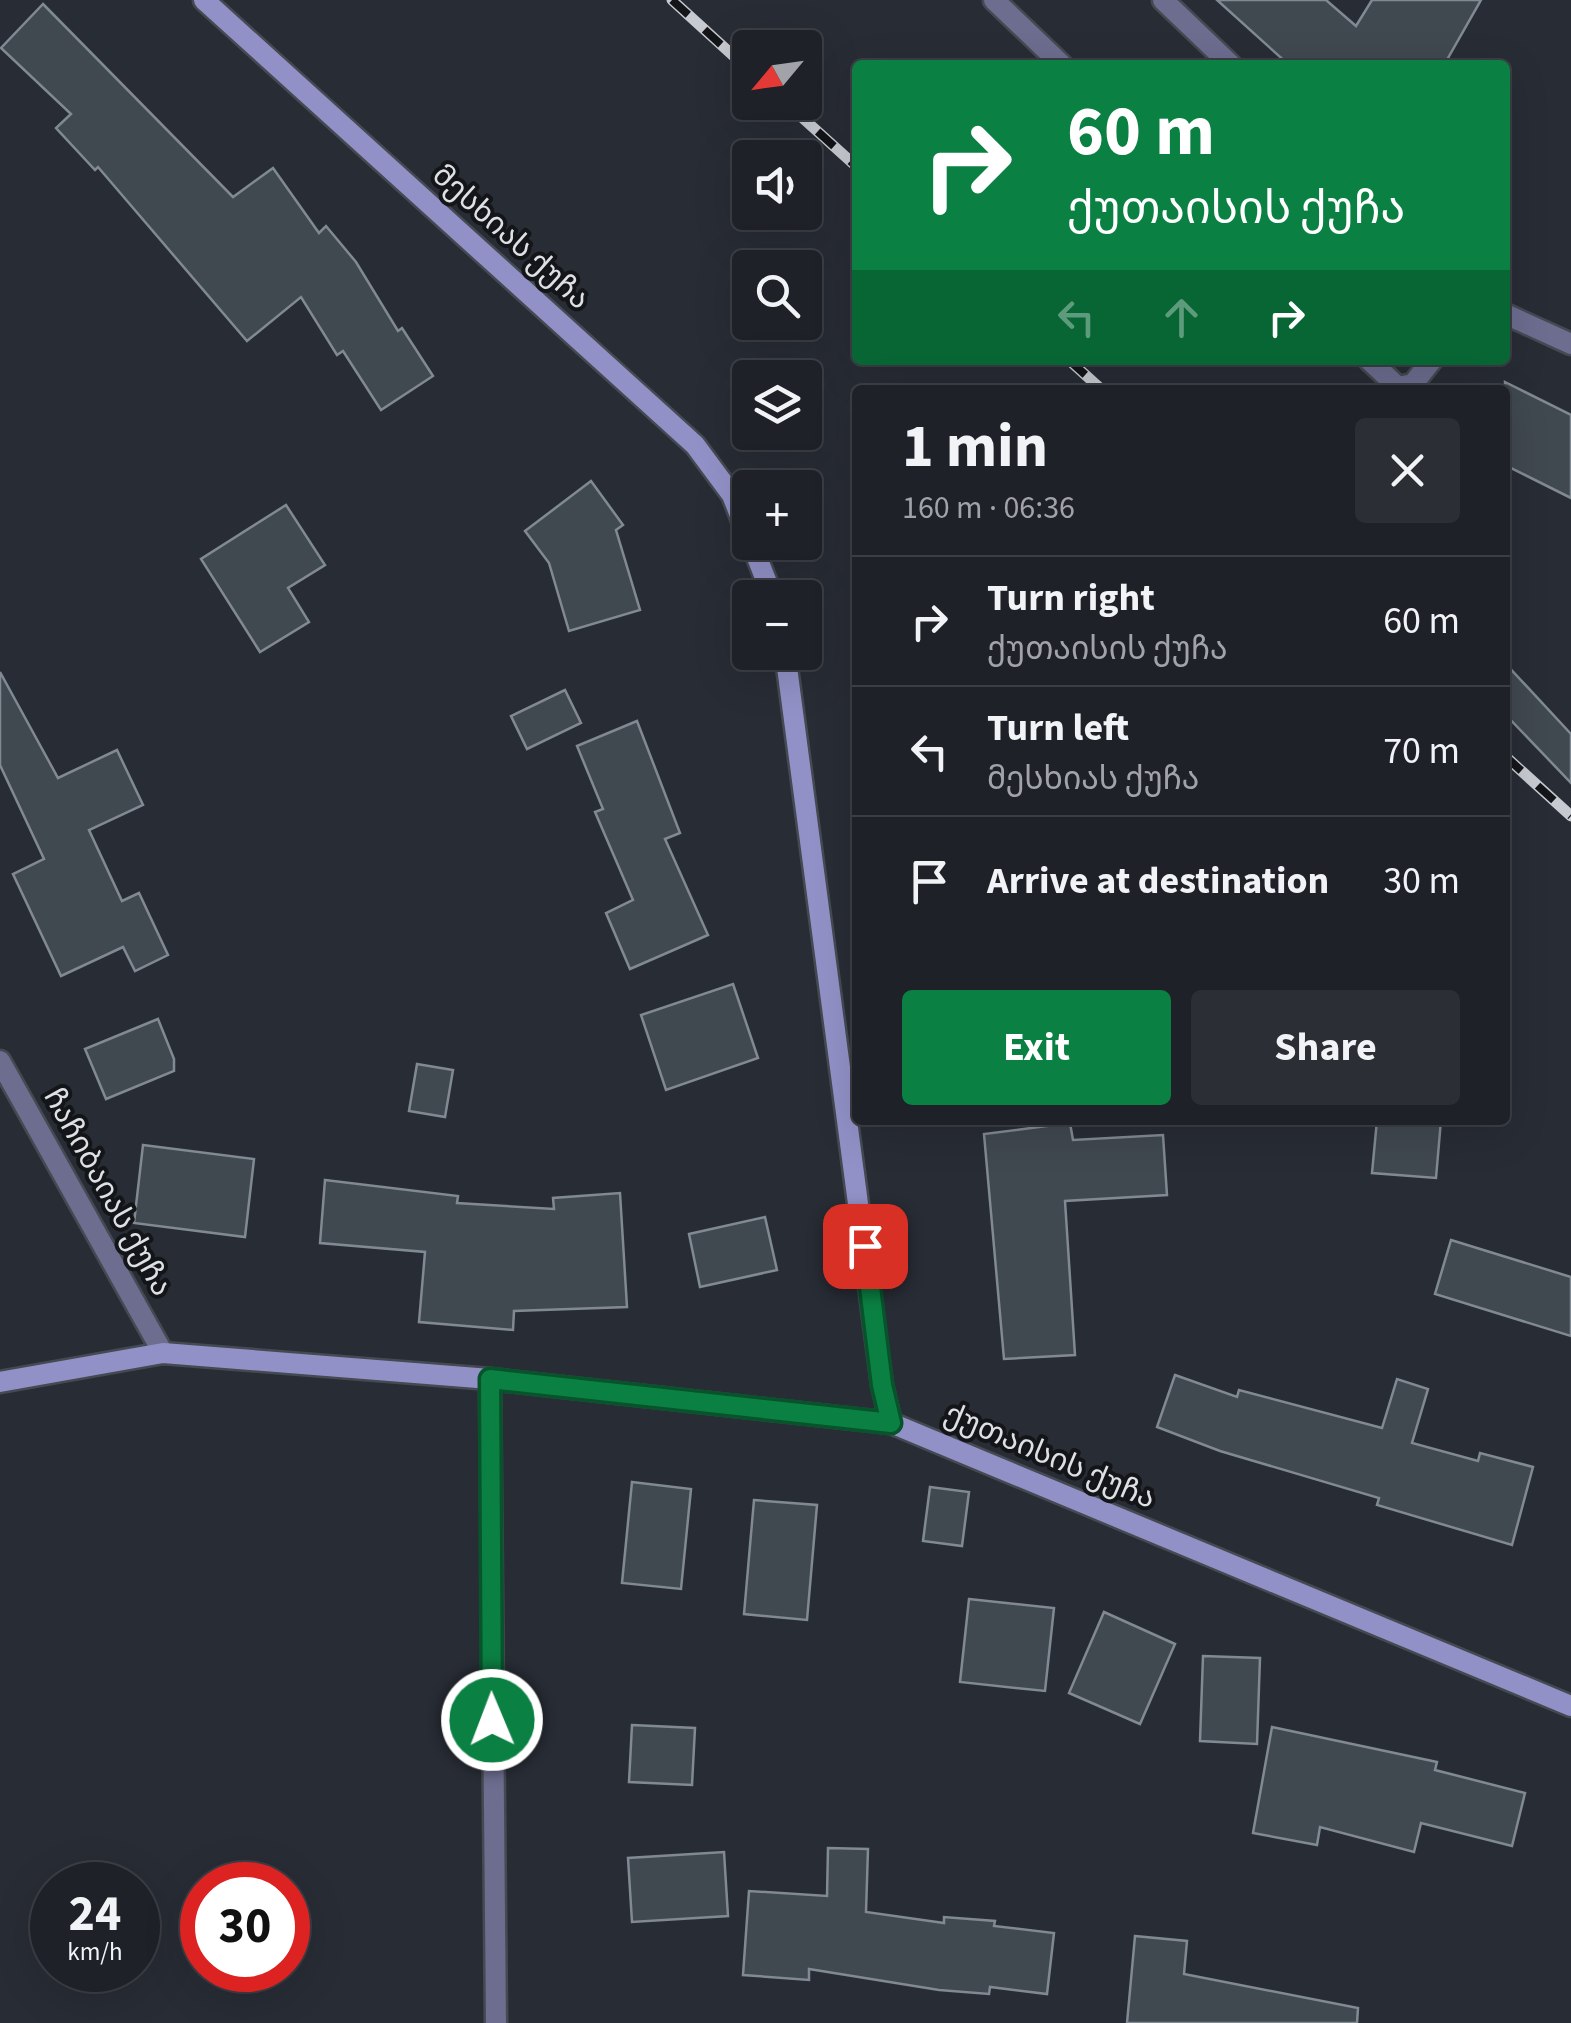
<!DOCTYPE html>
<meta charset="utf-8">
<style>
body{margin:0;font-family:"Source Sans 3","Noto Sans Georgian",sans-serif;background:#2b2e34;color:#f1f3f6;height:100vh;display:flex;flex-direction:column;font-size:38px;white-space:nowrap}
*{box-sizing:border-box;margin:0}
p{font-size:32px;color:#a1a3a8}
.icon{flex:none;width:55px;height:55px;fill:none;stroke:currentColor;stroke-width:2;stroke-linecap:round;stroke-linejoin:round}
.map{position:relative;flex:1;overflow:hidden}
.sheet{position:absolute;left:852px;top:385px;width:658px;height:740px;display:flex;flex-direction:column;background:#1e2128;border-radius:10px;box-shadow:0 10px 40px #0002,0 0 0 2px #3c3e45}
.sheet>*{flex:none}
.top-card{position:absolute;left:852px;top:60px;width:658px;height:305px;border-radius:10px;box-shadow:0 10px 40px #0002,0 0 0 2px #3c3e45;background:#0b8043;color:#fff;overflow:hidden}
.needle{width:65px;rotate:241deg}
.controls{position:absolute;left:732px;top:30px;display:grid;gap:20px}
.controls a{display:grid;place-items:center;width:90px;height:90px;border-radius:10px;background:#1e2128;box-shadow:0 10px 40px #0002,0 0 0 2px #3c3e45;font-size:50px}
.speed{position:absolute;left:30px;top:1862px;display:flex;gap:20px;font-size:50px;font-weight:700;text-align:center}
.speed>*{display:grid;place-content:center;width:130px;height:130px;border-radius:50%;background:#1e2128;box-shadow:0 10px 40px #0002,0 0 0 2px #3c3e45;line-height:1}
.speed small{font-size:25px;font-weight:400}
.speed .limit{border:15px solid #d22;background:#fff;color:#111}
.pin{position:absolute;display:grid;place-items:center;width:85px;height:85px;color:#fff;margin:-42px;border-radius:20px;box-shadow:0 5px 15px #0006}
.me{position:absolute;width:110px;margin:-55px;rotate:359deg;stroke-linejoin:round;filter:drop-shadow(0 0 8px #0008)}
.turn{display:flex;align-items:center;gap:35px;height:210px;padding:0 50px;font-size:45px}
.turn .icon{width:130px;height:130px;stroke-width:2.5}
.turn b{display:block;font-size:70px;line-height:85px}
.lanes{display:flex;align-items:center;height:95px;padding:0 50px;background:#0003;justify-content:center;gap:50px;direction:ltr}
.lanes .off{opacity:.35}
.round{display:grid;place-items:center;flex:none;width:105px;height:105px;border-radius:10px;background:#2b2e34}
.headline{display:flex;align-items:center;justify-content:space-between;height:170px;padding:0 50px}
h1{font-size:60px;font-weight:700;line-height:75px}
.button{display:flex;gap:20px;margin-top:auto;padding:20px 50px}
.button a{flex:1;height:115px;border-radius:10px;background:#0b8043;color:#fff;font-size:40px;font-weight:700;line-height:115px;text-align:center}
.button a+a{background:#2b2e34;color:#f1f3f6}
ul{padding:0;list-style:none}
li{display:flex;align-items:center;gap:30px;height:130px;padding:0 50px;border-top:2px solid #3c3e45}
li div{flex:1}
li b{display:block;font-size:38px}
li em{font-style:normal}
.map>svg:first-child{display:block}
</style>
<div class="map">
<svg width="1571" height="2023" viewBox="0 0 1571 2023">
<rect width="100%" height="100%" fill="#282c35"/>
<g fill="#404850" stroke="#818992" stroke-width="2.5">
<polygon points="1217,0 1326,0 1356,26 1372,0 1481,0 1444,65 1289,65"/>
<polygon points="43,4 233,197 273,168 319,233 326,226 356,262 398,331 402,328 433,376 381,410 343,351 337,355 301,297 247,341 98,167 95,170 56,128 71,114 1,48"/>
<polygon points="1505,382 1571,415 1571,498 1505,465"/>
<polygon points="591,481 623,525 616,530 640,610 569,631 549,563 525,531"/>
<polygon points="286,505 325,565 288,588 309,622 260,652 201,559"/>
<polygon points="1505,663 1571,734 1571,783 1505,714"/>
<polygon points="0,672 58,778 117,750 143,805 89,830 122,901 139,893 168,955 135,971 123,947 61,976 13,874 44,859 0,765"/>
<polygon points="565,690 581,723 527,749 511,716"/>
<polygon points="637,721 680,833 665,839 708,935 630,969 606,913 633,900 595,812 603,809 577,746"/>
<polygon points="733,984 758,1058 666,1090 641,1015"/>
<polygon points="158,1019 174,1059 174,1071 106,1099 85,1049"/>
<polygon points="417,1064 453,1070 445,1117 409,1111"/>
<polygon points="1377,1120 1441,1120 1436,1178 1372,1173"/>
<polygon points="1070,1123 1073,1140 1163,1135 1167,1195 1065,1201 1075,1355 1004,1359 984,1134"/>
<polygon points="143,1145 254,1159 245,1237 134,1223"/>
<polygon points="325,1180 458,1196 457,1203 554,1209 553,1198 620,1193 627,1307 514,1311 513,1330 419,1322 425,1252 320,1243"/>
<polygon points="765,1217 777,1270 700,1287 689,1234"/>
<polygon points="1451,1240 1571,1277 1571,1336 1435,1294"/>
<polygon points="1175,1375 1237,1397 1239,1390 1382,1428 1397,1379 1428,1389 1412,1443 1478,1461 1480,1453 1533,1467 1512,1545 1377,1505 1379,1498 1220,1451 1157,1427"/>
<polygon points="632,1482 691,1489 681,1589 622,1583"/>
<polygon points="930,1487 969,1492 962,1546 923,1541"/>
<polygon points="754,1500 817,1505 807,1620 744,1614"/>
<polygon points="969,1599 1054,1608 1045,1691 960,1682"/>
<polygon points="1104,1612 1175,1644 1140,1724 1069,1693"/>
<polygon points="1203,1656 1260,1658 1257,1744 1200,1741"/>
<polygon points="632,1725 695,1728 692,1785 629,1782"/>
<polygon points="1272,1727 1437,1762 1435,1770 1525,1793 1512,1846 1421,1823 1414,1852 1320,1827 1317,1845 1253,1833"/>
<polygon points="828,1848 868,1849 866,1912 944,1923 944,1917 995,1921 994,1926 1054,1933 1047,1994 990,1987 989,1994 939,1990 809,1969 809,1980 743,1975 749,1891 827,1896"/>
<polygon points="724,1852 728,1916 632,1922 628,1858"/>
<polygon points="1135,1936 1187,1941 1184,1974 1358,2008 1357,2023 1127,2023"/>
</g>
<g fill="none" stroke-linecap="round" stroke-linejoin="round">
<g stroke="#454951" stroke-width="25">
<g id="street">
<polyline points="994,0 1062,65"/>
<polyline points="1163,0 1231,65"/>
<polyline points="1505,314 1571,344"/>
<polyline points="1369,360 1398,387 1413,384 1432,360"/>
<polyline points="0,1061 163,1353"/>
<polyline points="490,1379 496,2023"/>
</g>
</g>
<g stroke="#454951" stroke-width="25">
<g id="secondary">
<polyline points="204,0 695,445 732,495 750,541"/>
<polyline points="751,542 773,598"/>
<polyline points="785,652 882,1385 891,1423"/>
<polyline points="0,1382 163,1353 490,1379 891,1423 1571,1706"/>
</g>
</g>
<use href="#street" stroke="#6c6d8f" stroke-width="20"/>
<use href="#secondary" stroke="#9191c7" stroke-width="20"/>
<g stroke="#c7cad0" stroke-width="11">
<g id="rail">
<polyline points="672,0 750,71"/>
<polyline points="785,102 858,168"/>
<polyline points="1069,360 1102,390"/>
<polyline points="1505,756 1571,816"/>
</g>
</g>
<use href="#rail" stroke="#131518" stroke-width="8" stroke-dasharray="22" stroke-linecap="butt"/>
</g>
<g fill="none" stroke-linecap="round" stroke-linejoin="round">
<g stroke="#07532c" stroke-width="25">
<polyline id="route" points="492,1720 490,1379 891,1423 882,1385 865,1246"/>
</g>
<use href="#route" stroke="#0b8043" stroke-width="18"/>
</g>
<g text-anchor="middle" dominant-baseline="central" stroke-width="8" stroke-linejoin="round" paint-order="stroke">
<g font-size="30" fill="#dde0e5" stroke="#131518">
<text transform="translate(511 237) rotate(42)">მესხიას ქუჩა</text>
<text transform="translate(108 1192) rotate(61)">ჩაჩიბაიას ქუჩა</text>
<text transform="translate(1050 1456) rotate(23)">ქუთაისის ქუჩა</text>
</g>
</g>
</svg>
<div class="controls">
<a><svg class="needle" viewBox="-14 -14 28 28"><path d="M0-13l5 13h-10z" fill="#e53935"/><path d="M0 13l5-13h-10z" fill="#a1a3a8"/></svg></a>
<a><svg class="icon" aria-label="sound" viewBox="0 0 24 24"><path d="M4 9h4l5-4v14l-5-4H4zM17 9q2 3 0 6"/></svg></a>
<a><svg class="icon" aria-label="search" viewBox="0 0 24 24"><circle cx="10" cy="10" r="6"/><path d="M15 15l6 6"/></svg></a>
<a><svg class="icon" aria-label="layers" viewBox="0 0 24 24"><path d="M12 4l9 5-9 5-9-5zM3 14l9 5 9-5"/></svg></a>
<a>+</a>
<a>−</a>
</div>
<div class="speed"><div>24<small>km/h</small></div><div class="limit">30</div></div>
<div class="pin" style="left:865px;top:1246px;background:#d93025"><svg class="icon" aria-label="arrive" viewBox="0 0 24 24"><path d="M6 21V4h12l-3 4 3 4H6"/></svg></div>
<svg class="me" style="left:492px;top:1720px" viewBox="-20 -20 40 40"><circle r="17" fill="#0b8043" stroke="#fff" stroke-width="3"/><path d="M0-11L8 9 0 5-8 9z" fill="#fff"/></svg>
<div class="top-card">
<div class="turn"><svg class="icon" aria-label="right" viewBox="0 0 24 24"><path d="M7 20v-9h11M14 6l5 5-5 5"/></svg><div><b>60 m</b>ქუთაისის ქუჩა</div></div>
<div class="lanes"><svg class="icon off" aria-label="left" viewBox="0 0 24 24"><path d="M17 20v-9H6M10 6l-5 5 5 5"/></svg><svg class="icon off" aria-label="ahead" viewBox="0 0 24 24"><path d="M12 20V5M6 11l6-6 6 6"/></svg><svg class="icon" aria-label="right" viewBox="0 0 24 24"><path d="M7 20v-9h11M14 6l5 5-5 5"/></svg></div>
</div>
<section class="sheet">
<div class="headline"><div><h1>1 min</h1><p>160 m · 06:36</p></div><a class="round"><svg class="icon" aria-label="close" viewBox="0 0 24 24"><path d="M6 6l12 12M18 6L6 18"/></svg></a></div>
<ul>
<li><svg class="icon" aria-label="right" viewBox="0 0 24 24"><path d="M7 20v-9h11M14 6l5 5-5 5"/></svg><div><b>Turn right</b><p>ქუთაისის ქუჩა</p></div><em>60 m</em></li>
<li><svg class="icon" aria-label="left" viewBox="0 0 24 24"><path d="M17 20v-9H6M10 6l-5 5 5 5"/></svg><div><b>Turn left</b><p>მესხიას ქუჩა</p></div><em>70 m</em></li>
<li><svg class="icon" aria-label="arrive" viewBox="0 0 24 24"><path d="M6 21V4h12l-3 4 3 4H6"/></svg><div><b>Arrive at destination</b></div><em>30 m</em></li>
</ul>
<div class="button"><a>Exit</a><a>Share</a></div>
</section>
</div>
